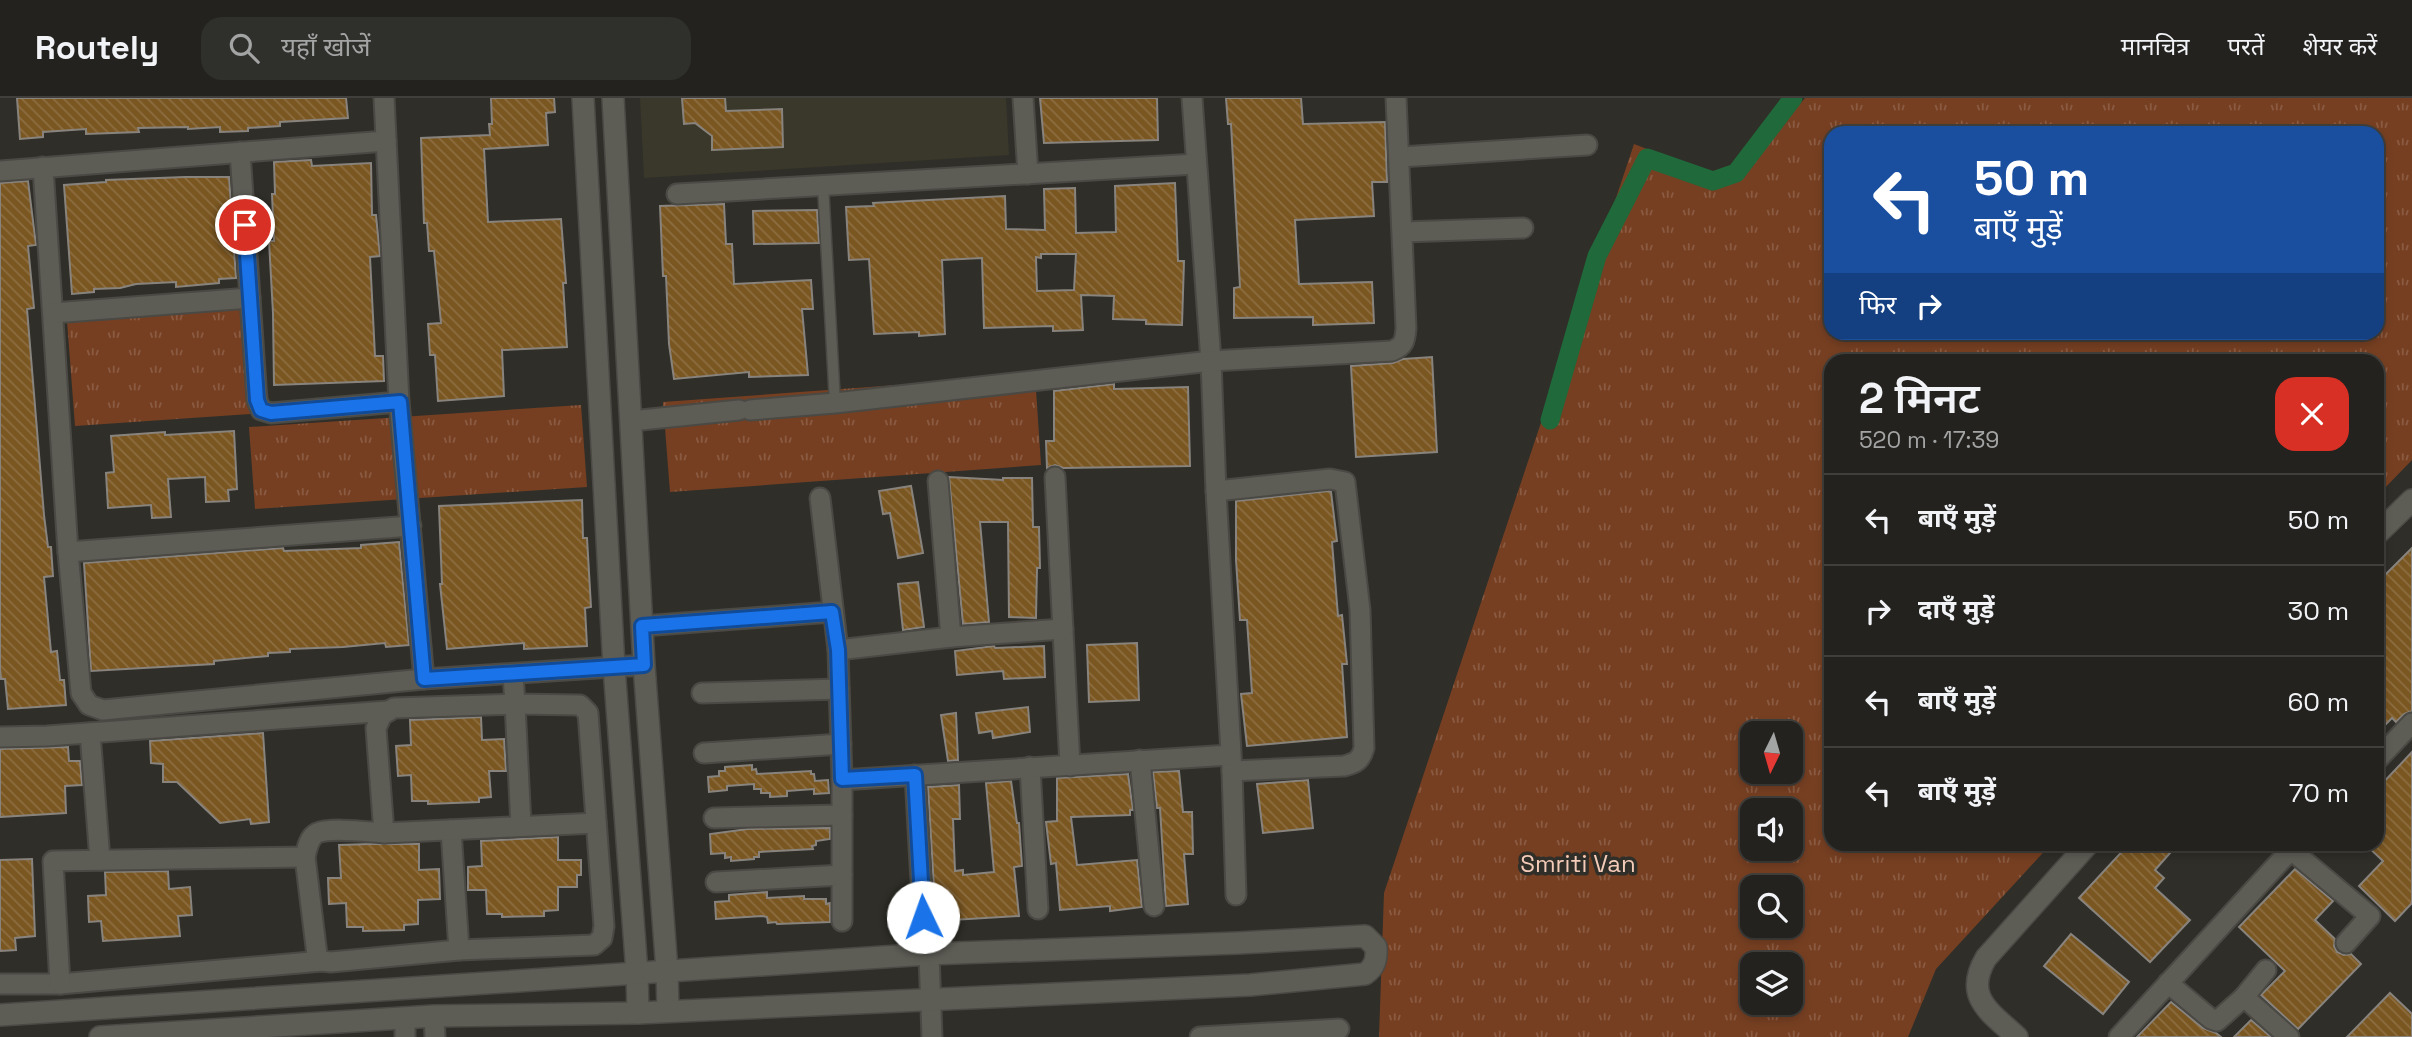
<!DOCTYPE html>
<html lang="hi">
<meta charset="utf-8">
<style>
body{margin:0;font-family:"Space Grotesk","Noto Sans Devanagari",sans-serif;background:#2f2f2b;color:#f1f3f6;height:100vh;display:flex;flex-direction:column;font-size:26px;white-space:nowrap}
*{box-sizing:border-box;margin:0}
p{font-size:23px;color:#a3a4a4}
.icon{flex:none;width:38px;height:38px;fill:none;stroke:currentColor;stroke-width:2;stroke-linecap:round;stroke-linejoin:round}
.map{position:relative;flex:1;overflow:hidden}
.panel{position:absolute;left:1824px;top:256px;width:560px;height:497px;display:flex;flex-direction:column;background:#23221e;border-radius:21px;box-shadow:0 4px 10px #0003,0 0 0 2px #403f3c}
.panel>*{flex:none}
.top-card{position:absolute;left:1824px;top:28px;width:560px;height:214px;border-radius:21px;box-shadow:0 4px 10px #0003,0 0 0 2px #403f3c;background:#1a4fa0;color:#fff;overflow:hidden}
.needle{width:46px;rotate:185deg}
.tools{position:absolute;left:1740px;top:623px;display:grid;gap:14px}
.tools a{display:grid;place-items:center;width:63px;height:63px;border-radius:14px;background:#23221e;box-shadow:0 4px 10px #0003,0 0 0 2px #403f3c;font-size:35px}
.pin{position:absolute;display:grid;place-items:center;width:60px;height:60px;color:#fff;margin:-30px;border:4px solid #fff;border-radius:50%;box-shadow:0 2px 7px #0007}
.me{position:absolute;width:77px;margin:-38px;rotate:357deg;stroke-linejoin:round;filter:drop-shadow(0 0 5px #0008)}
.turn{display:flex;align-items:center;gap:24px;height:147px;padding:0 35px;font-size:32px}
.turn .icon{width:91px;height:91px;stroke-width:2.5}
.turn b{display:block;font-size:49px;line-height:60px}
.then{display:flex;align-items:center;height:66px;padding:0 35px;background:#0003;gap:14px;font-size:26px}
.round{display:grid;place-items:center;flex:none;width:74px;height:74px;border-radius:21px;background:#2f2f2b}
.headline{display:flex;align-items:center;justify-content:space-between;height:119px;padding:0 35px}
h1{font-size:42px;font-weight:600;line-height:52px}
ul{padding:0;list-style:none}
li{display:flex;align-items:center;gap:21px;height:91px;padding:0 35px;border-top:2px solid #403f3c}
li div{flex:1}
li b{display:block;font-size:26px}
li em{font-style:normal}
header{display:flex;align-items:center;gap:42px;box-sizing:border-box;height:98px;padding:0 35px;background:#23221e;border-bottom:2px solid #403f3c}
header strong{font-size:33px}
nav{display:flex;gap:38px;margin-inline-start:auto;font-size:24px}
.search{width:490px;height:63px;background:#2f2f2b;display:flex;align-items:center;gap:18px;box-sizing:border-box;padding:0 24px;border-radius:21px;color:#a3a4a4;font-size:26px}
.map>svg:first-child{display:block}
</style>
<header>
<strong>Routely</strong>
<div class="search"><svg class="icon" aria-label="search" viewBox="0 0 24 24"><circle cx="10" cy="10" r="6"/><path d="M15 15l6 6"/></svg>यहाँ खोजें</div>
<nav><a>मानचित्र</a><a>परतें</a><a>शेयर करें</a></nav>
</header>
<div class="map">
<svg width="2412" height="939" viewBox="0 0 2412 939">
<defs>
<pattern id="park-tufts" width="24" height="20" patternUnits="userSpaceOnUse" patternTransform="scale(1.75)"><rect width="24" height="20" fill="#763f22"/><path d="M3 7l-1-3M5 7V3M7 7l1-3M15 17l-1-3M17 17v-4M19 17l1-3" fill="none" stroke="#8a5b42"/></pattern>
<pattern id="building-back-hatch" width="6" height="6" patternUnits="userSpaceOnUse" patternTransform="scale(1.75)"><rect width="6" height="6" fill="#7a5621"/><path d="M-1 5l2 2M0 0l6 6M5-1l2 2" fill="none" stroke="#8d6e41"/></pattern>
</defs>
<rect width="100%" height="100%" fill="#2f2e28"/>
<polygon fill="#3a382b" points="640,0 1006,0 1009,57 644,80"/>
<g fill="url(#park-tufts)" fill-rule="evenodd">
<path d="M 1805,0 L 2412,0 L 2412,362 L 2377,398 L 2376,262 L 1830,262 L 1830,746 L 2051,746 L 1936,871 L 1908,939 L 1379,939 L 1384,795 L 1634,46 L 1733,85 ZM 1830,35 L 2376,35 L 2376,234 L 1830,234 ZM 1752,635 L 1790,635 L 1790,674 L 1752,674 ZM 1752,712 L 1790,712 L 1790,751 L 1752,751 ZM 1752,789 L 1790,789 L 1790,828 L 1752,828 ZM 1752,866 L 1790,866 L 1790,905 L 1752,905 Z"/>
<polygon points="242,211 250,316 75,328 67,223"/>
<polygon points="1035,277 1041,367 670,394 663,304"/>
<polygon points="581,307 587,389 255,411 249,329"/>
</g>
<g fill="none" stroke-linecap="round" stroke-linejoin="round">
<polyline stroke="#20693a" stroke-width="19" points="1550,322 1597,158 1647,60 1713,83 1736,75 1793,0"/>
</g>
<g fill="url(#building-back-hatch)" stroke="#88837d" stroke-width="2" fill-rule="evenodd">
<polygon points="17,0 346,0 348,20 280,24 280,28 248,30 248,33 220,34 220,29 188,31 188,29 138,30 139,34 86,36 86,31 43,34 43,39 20,41"/>
<polygon points="491,0 554,0 555,14 546,15 548,47 484,51 488,124 561,121 566,185 563,185 567,249 502,252 504,298 438,303 435,257 430,257 428,226 441,225 434,153 429,153 427,125 424,125 421,40 490,37 489,26 492,26"/>
<polygon points="682,0 725,0 726,13 782,11 783,49 712,52 712,38 695,25 684,26"/>
<polygon points="1040,0 1157,0 1158,42 1044,45"/>
<polygon points="1226,0 1301,0 1303,26 1385,24 1387,84 1372,84 1374,118 1295,122 1299,186 1372,184 1374,225 1313,227 1313,219 1234,220 1234,190 1240,189 1231,26 1228,26"/>
<polygon points="311,62 312,68 371,65 372,117 376,117 380,158 370,159 375,258 383,258 384,283 274,287 273,215 269,143 274,143 272,96 275,96 274,64"/>
<polygon points="185,79 229,79 236,180 219,181 219,185 176,189 176,184 136,186 120,190 94,191 94,194 72,196 64,87 106,84 106,82"/>
<polygon points="28,83 36,147 28,148 34,210 27,211 44,417 48,449 51,449 53,478 44,479 51,554 57,553 60,582 64,582 66,607 8,611 5,581 1,581 0,570 0,85"/>
<path d="M 1175,85 L 1178,163 L 1184,163 L 1182,227 L 1146,226 L 1146,222 L 1113,221 L 1114,198 L 1081,197 L 1083,232 L 1053,233 L 1053,228 L 984,230 L 982,160 L 942,162 L 945,236 L 919,238 L 919,234 L 874,236 L 869,161 L 849,162 L 846,109 L 874,108 L 873,105 L 1005,98 L 1006,131 L 1045,132 L 1044,91 L 1075,90 L 1076,135 L 1116,134 L 1115,88 ZM 1041,156 L 1076,156 L 1074,192 L 1037,193 L 1036,159 L 1041,160 Z"/>
<polygon points="724,106 726,146 732,146 734,186 811,182 813,211 802,211 808,277 749,279 749,274 674,281 669,246 666,178 663,178 660,108"/>
<polygon points="817,112 819,145 754,146 753,113"/>
<polygon points="1432,259 1437,354 1356,359 1351,268 1393,265 1403,261"/>
<polygon points="1114,286 1114,291 1188,289 1190,368 1063,370 1055,367 1047,370 1046,343 1054,343 1054,293"/>
<polygon points="234,333 237,391 228,392 229,403 206,404 205,379 168,381 171,419 152,420 151,407 108,410 106,375 114,374 111,338 165,334 165,337"/>
<polygon points="949,379 1003,382 1003,380 1032,380 1033,429 1039,429 1040,470 1037,470 1036,520 1009,519 1008,424 980,424 989,524 963,526"/>
<polygon points="911,388 923,455 898,460 890,415 883,416 879,393"/>
<polygon points="1329,393 1331,394 1337,443 1332,444 1338,518 1342,517 1347,566 1342,566 1347,639 1247,648 1241,596 1252,595 1247,522 1240,522 1236,462 1236,403"/>
<polygon points="582,402 583,440 587,440 591,509 585,510 587,548 524,551 524,545 447,551 440,486 442,486 439,408"/>
<polygon points="399,444 409,547 386,549 385,545 343,549 290,551 290,554 268,555 268,558 214,563 214,566 91,573 84,465 283,450 284,453 361,450 361,447"/>
<polygon points="2412,450 2412,613 2404,616 2396,624 2392,620 2376,636 2376,570 2385,561 2376,552 2376,496 2385,488 2379,483"/>
<polygon points="918,484 924,529 903,532 898,486"/>
<polygon points="1137,545 1139,602 1089,604 1087,547"/>
<polygon points="994,548 995,550 1044,548 1045,579 1004,581 1003,573 957,577 955,553"/>
<polygon points="1028,609 1030,634 993,640 992,633 979,635 976,615"/>
<polygon points="956,615 958,662 948,663 941,617"/>
<polygon points="481,619 482,642 504,641 506,673 489,673 491,699 479,700 479,704 428,706 428,703 412,703 411,677 398,678 396,648 411,647 410,622"/>
<polygon points="263,635 269,724 251,726 250,721 220,725 177,684 163,684 163,666 151,665 150,643"/>
<polygon points="68,649 69,663 80,663 82,687 65,688 66,715 0,719 0,651"/>
<polygon points="2412,654 2412,805 2395,823 2359,788 2383,763 2365,746 2376,746 2376,701 2385,692 2380,688"/>
<polygon points="752,667 752,672 756,671 757,676 811,673 811,676 814,676 815,683 828,682 829,695 814,696 814,691 787,693 787,698 770,699 770,695 761,695 761,691 754,691 754,686 727,688 727,692 709,694 708,679 719,678 719,673 725,673 725,669"/>
<polygon points="1179,673 1183,714 1192,714 1193,756 1184,756 1188,806 1166,808 1160,710 1157,710 1153,674"/>
<polygon points="1128,676 1133,712 1130,712 1130,717 1071,719 1077,767 1137,762 1142,809 1110,813 1110,808 1060,812 1056,765 1051,766 1046,724 1057,723 1057,680"/>
<polygon points="1308,682 1313,730 1263,735 1257,686"/>
<polygon points="1011,683 1017,725 1019,725 1022,768 1014,769 1019,818 936,823 928,689 959,687 960,721 953,721 955,773 963,772 963,777 994,774 986,685"/>
<polygon points="830,730 830,741 816,743 816,747 812,748 813,751 759,754 759,759 754,759 754,761 731,763 731,759 725,760 725,755 711,756 710,736 748,731"/>
<polygon points="558,739 558,762 581,762 581,777 577,777 577,789 558,789 558,812 544,813 544,818 502,819 502,816 487,816 486,792 468,792 468,769 482,768 481,743"/>
<polygon points="371,746 419,746 419,772 439,771 440,801 418,802 418,826 404,827 404,832 363,833 363,829 347,829 346,805 329,806 328,780 341,780 339,747"/>
<polygon points="2129,746 2178,746 2155,772 2164,780 2155,790 2190,822 2150,864 2079,800"/>
<polygon points="32,761 35,838 15,840 16,852 0,853 0,762"/>
<polygon points="2295,771 2333,803 2315,822 2335,841 2334,848 2337,854 2344,857 2351,856 2361,866 2298,931 2261,897 2285,873 2239,829"/>
<polygon points="168,773 169,791 190,789 192,817 178,818 180,838 103,843 101,823 89,824 88,798 106,797 105,774"/>
<polygon points="767,794 767,800 804,798 804,801 826,801 826,806 830,805 830,824 777,826 776,824 768,825 767,819 762,818 716,821 715,804 729,803 729,797"/>
<polygon points="2071,836 2129,884 2103,916 2044,868"/>
<polygon points="2390,895 2412,916 2412,939 2347,939"/>
<polygon points="2171,904 2203,930 2216,935 2221,939 2137,939"/>
<polygon points="2251,922 2271,939 2234,939"/>
</g>
<g fill="none" stroke-linecap="round" stroke-linejoin="round">
<g stroke="#4a4944" stroke-width="13">
<polyline id="service" points="823,87 835,305"/>
</g>
<g stroke="#4a4944" stroke-width="23">
<g id="minor">
<polyline points="384,0 399,304 424,581"/>
<polyline points="1023,0 1028,76"/>
<polyline points="1192,0 1211,263 1216,393 1232,673 1236,797"/>
<polyline points="240,54 257,302 261,312 271,315 399,304"/>
<polyline points="1400,59 1587,47"/>
<polyline points="43,69 68,454 81,595 89,607 103,612 424,581 644,567"/>
<polyline points="0,73 386,43"/>
<polyline points="677,96 1196,66"/>
<polyline points="1403,134 1523,130"/>
<polyline points="53,215 250,200"/>
<path d="M 750,312 L 835,305 L 1211,263 L 1392,253 C 1404,248 1405,243 1406,230 L 1396,0"/>
<polyline points="631,323 739,312"/>
<polyline points="1055,379 1070,668"/>
<polyline points="938,383 951,539"/>
<path d="M 1216,393 L 1330,381 L 1345,384 L 1360,512 L 1364,650 C 1361,662 1356,665 1344,668 L 1232,673"/>
<polyline points="820,400 838,552 842,682 842,823"/>
<polyline points="68,454 411,428"/>
<polyline points="642,528 832,514"/>
<polyline points="838,552 951,539 1063,531"/>
<path d="M 513,576 L 515,606 L 394,610 L 382,617 L 376,630 L 384,735 C 368,734 331,729 317,735 C 309,739 307,750 305,759 L 317,857 L 322,863 L 331,864 L 459,852 L 594,847 L 602,840 L 604,828 L 588,615 L 580,607 L 515,606 L 521,728"/>
<polyline points="702,595 839,591"/>
<polyline points="90,635 100,762"/>
<polyline points="0,639 47,638 388,613"/>
<polyline points="704,655 841,646"/>
<polyline points="1140,662 1154,808"/>
<polyline points="2376,663 2412,625"/>
<polyline points="1030,669 1038,811"/>
<polyline points="915,677 923,819"/>
<polyline points="842,682 1230,657"/>
<polyline points="714,720 842,717"/>
<polyline points="451,732 459,852"/>
<polyline points="384,735 596,725"/>
<polyline points="2284,746 2370,818 2346,845"/>
<polyline points="716,784 842,777"/>
<polyline points="929,856 932,939"/>
<polyline points="2168,885 2211,921 2217,923 2244,899 2289,939"/>
<polyline points="0,886 60,886 322,863"/>
<polyline points="60,886 53,763 305,759"/>
<polyline points="2244,899 2266,872"/>
<polyline points="434,918 435,939"/>
<polyline points="405,939 405,920"/>
<polyline points="1200,939 1339,931"/>
<polyline points="2119,939 2296,746"/>
</g>
</g>
<g stroke="#4a4944" stroke-width="24">
<g id="tertiary">
<polyline points="583,0 614,569 637,875 638,915"/>
<polyline points="613,0 644,567 667,873 668,912"/>
<polyline points="2376,437 2412,402"/>
<path d="M 0,917 L 929,856 L 1238,845 L 1365,838 L 1376,849 C 1377,861 1375,869 1365,876 L 1250,887 L 638,915 L 434,918 L 100,939"/>
<path d="M 2017,939 C 1990,914 1963,899 1986,860 L 2088,746"/>
</g>
</g>
<use href="#service" stroke="#5d5c55" stroke-width="10"/>
<use href="#minor" stroke="#5d5c55" stroke-width="19"/>
<use href="#tertiary" stroke="#5d5c55" stroke-width="21"/>
</g>
<g fill="none" stroke-linecap="round" stroke-linejoin="round">
<g stroke="#114b97" stroke-width="18">
<polyline id="route" points="245,127 257,302 261,312 271,315 400,304 424,581 644,567 642,528 832,514 838,552 842,681 915,677 923,819"/>
</g>
<use href="#route" stroke="#1a73e8" stroke-width="12"/>
</g>
<g text-anchor="middle" dominant-baseline="central" stroke-width="7" stroke-linejoin="round" paint-order="stroke">
<g font-size="24" fill="#f4cbb8" stroke="#2f2e28">
<text x="1578" y="765">Smriti Van</text>
</g>
</g>
</svg>
<div class="tools">
<a><svg class="needle" viewBox="-14 -14 28 28"><path d="M0-13l5 13h-10z" fill="#e53935"/><path d="M0 13l5-13h-10z" fill="#a3a4a4"/></svg></a>
<a><svg class="icon" aria-label="sound" viewBox="0 0 24 24"><path d="M4 9h4l5-4v14l-5-4H4zM17 9q2 3 0 6"/></svg></a>
<a><svg class="icon" aria-label="search" viewBox="0 0 24 24"><circle cx="10" cy="10" r="6"/><path d="M15 15l6 6"/></svg></a>
<a><svg class="icon" aria-label="layers" viewBox="0 0 24 24"><path d="M12 4l9 5-9 5-9-5zM3 14l9 5 9-5"/></svg></a>
</div>
<div class="pin" style="left:245px;top:127px;background:#d93025"><svg class="icon" aria-label="arrive" viewBox="0 0 24 24"><path d="M6 21V4h12l-3 4 3 4H6"/></svg></div>
<svg class="me" style="left:923px;top:819px" viewBox="-20 -20 40 40"><circle r="19" fill="#fff"/><path d="M0-13L10 11 0 6-10 11z" fill="#1a73e8"/></svg>
<div class="top-card">
<div class="turn"><svg class="icon" aria-label="left" viewBox="0 0 24 24"><path d="M17 20v-9H6M10 6l-5 5 5 5"/></svg><div><b>50 m</b>बाएँ मुड़ें</div></div>
<div class="then">फिर<svg class="icon" aria-label="right" viewBox="0 0 24 24"><path d="M7 20v-9h11M14 6l5 5-5 5"/></svg></div>
</div>
<section class="panel">
<div class="headline"><div><h1>2 मिनट</h1><p>520 m · 17:39</p></div><a class="round" style="background:#d93025;color:#fff"><svg class="icon" aria-label="close" viewBox="0 0 24 24"><path d="M6 6l12 12M18 6L6 18"/></svg></a></div>
<ul>
<li><svg class="icon" aria-label="left" viewBox="0 0 24 24"><path d="M17 20v-9H6M10 6l-5 5 5 5"/></svg><div><b>बाएँ मुड़ें</b></div><em>50 m</em></li>
<li><svg class="icon" aria-label="right" viewBox="0 0 24 24"><path d="M7 20v-9h11M14 6l5 5-5 5"/></svg><div><b>दाएँ मुड़ें</b></div><em>30 m</em></li>
<li><svg class="icon" aria-label="left" viewBox="0 0 24 24"><path d="M17 20v-9H6M10 6l-5 5 5 5"/></svg><div><b>बाएँ मुड़ें</b></div><em>60 m</em></li>
<li><svg class="icon" aria-label="left" viewBox="0 0 24 24"><path d="M17 20v-9H6M10 6l-5 5 5 5"/></svg><div><b>बाएँ मुड़ें</b></div><em>70 m</em></li>
</ul>
</section>
</div>
